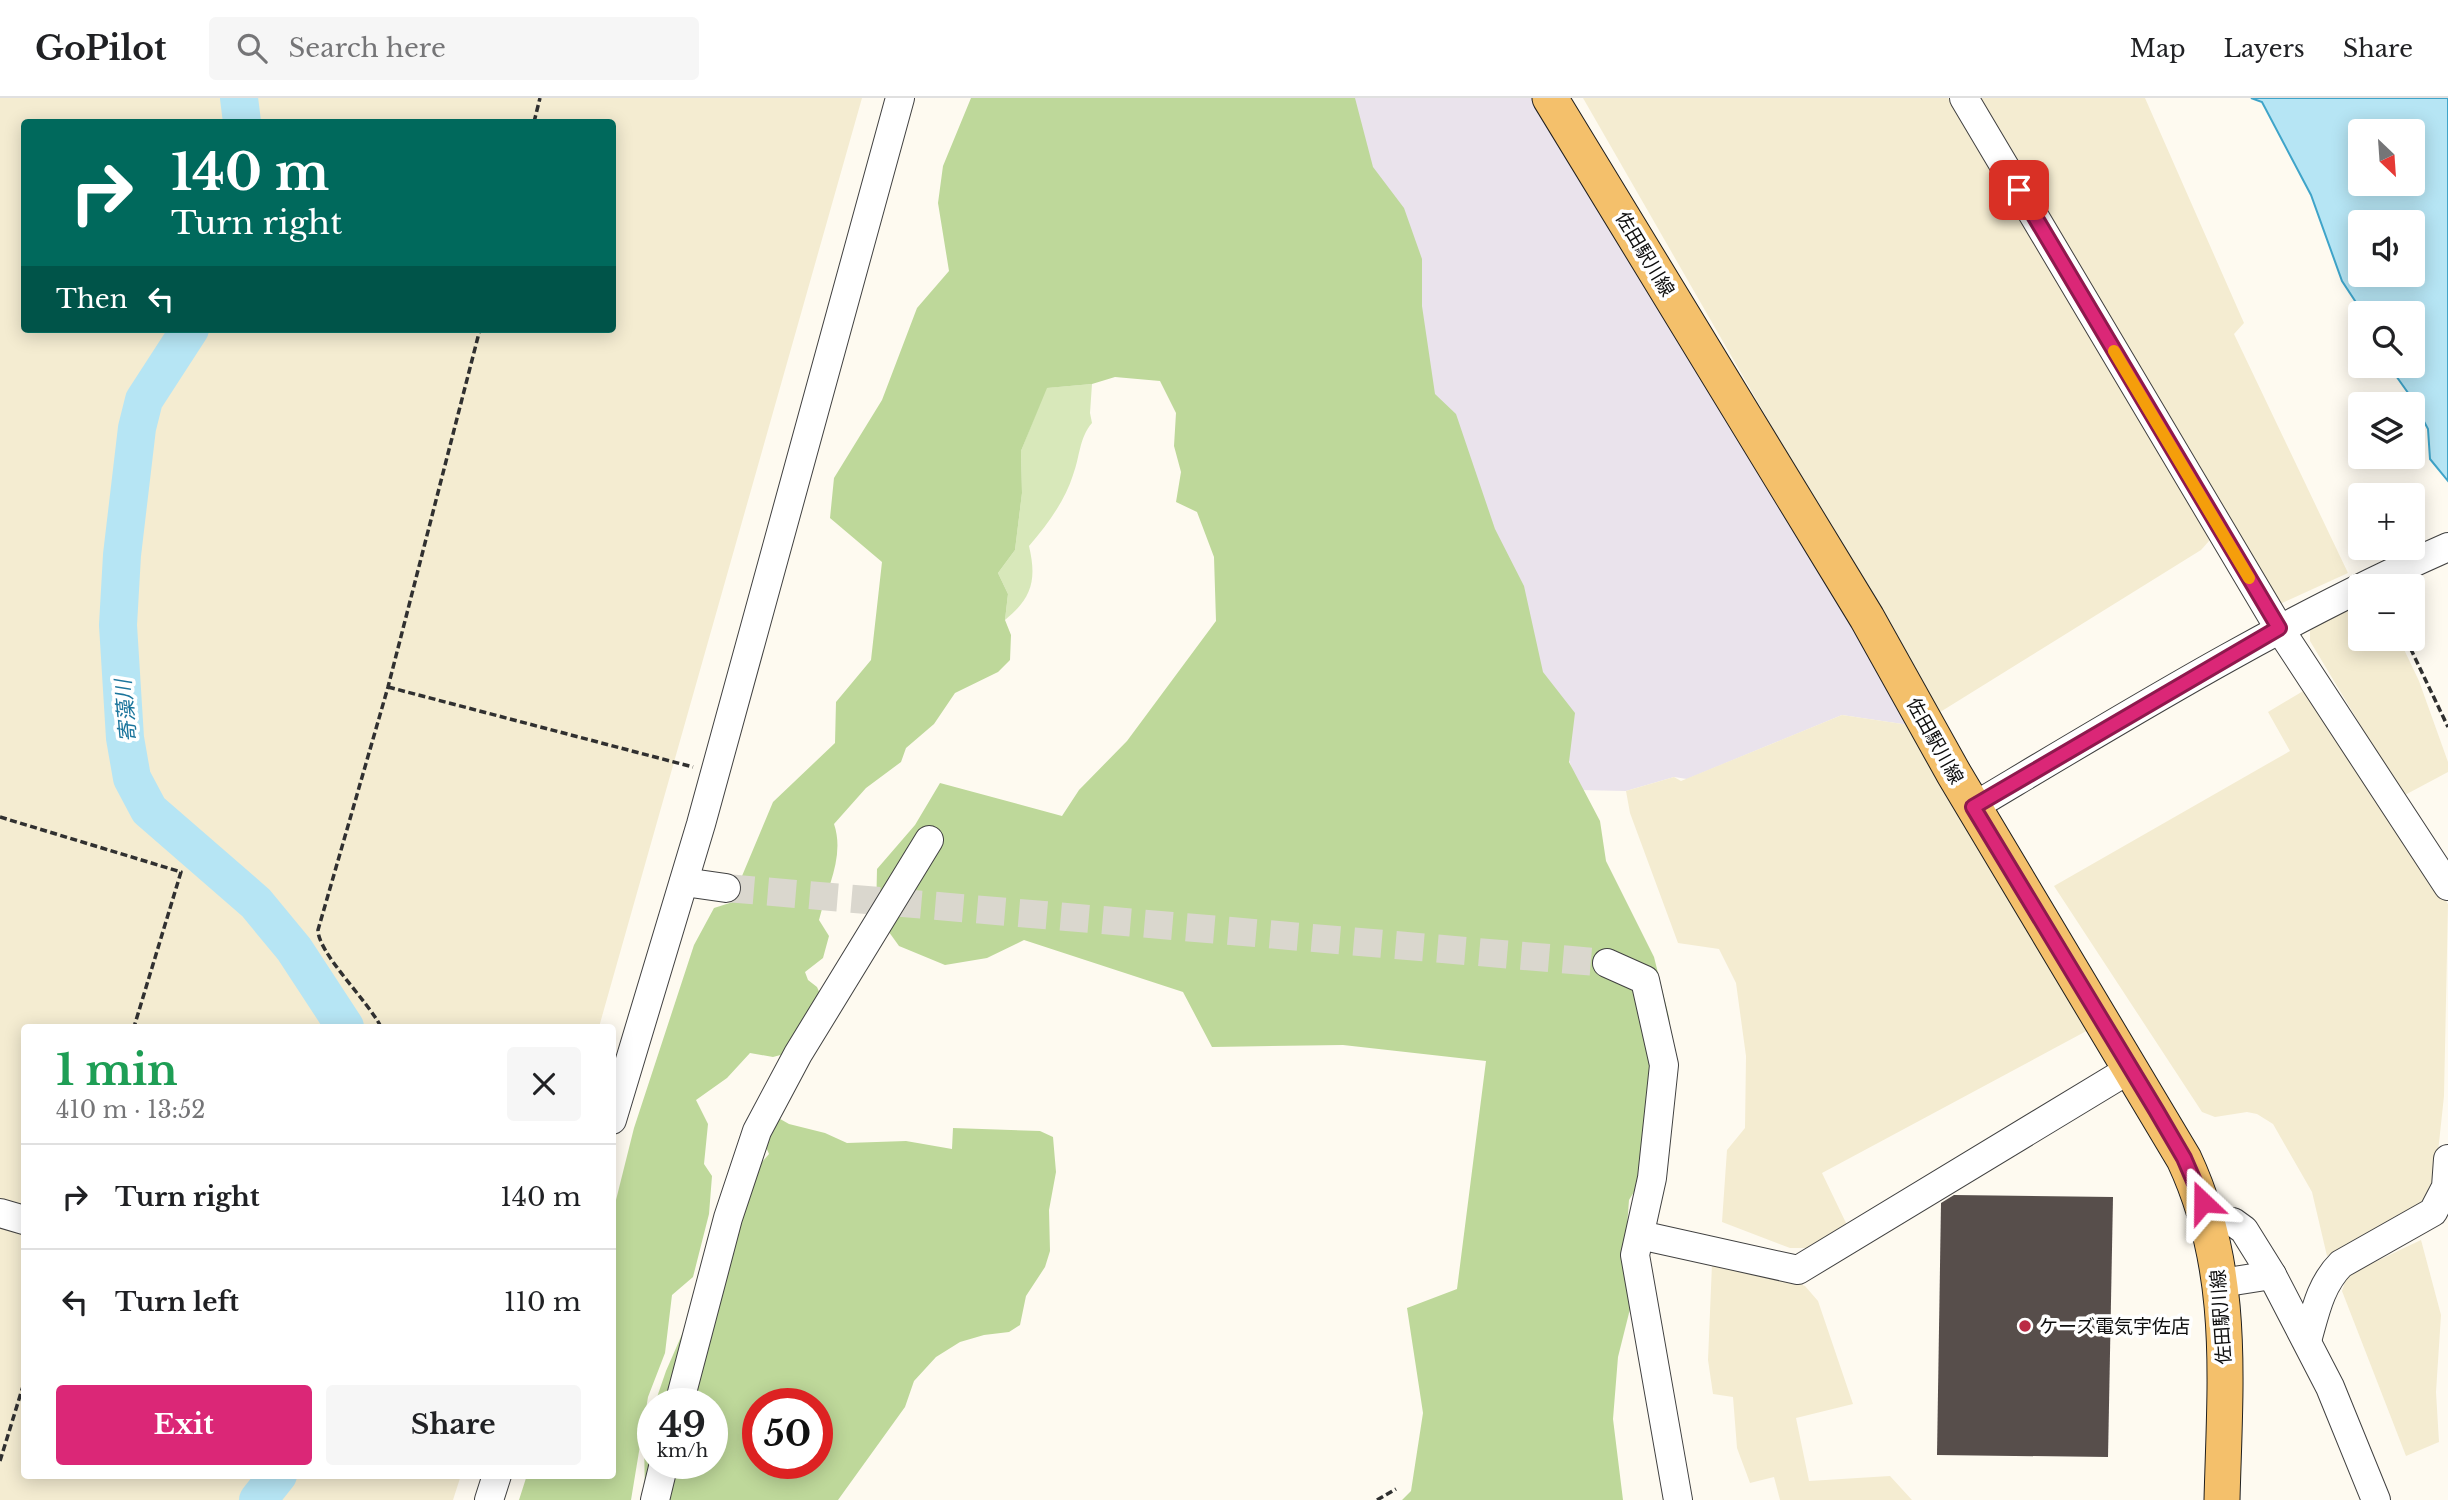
<!DOCTYPE html>
<meta charset="utf-8">
<style>
body{margin:0;font-family:"Libre Baskerville","Noto Sans JP",serif;background:#f6f6f6;color:#202124;height:100vh;display:flex;flex-direction:column;font-size:26px;white-space:nowrap}
*{box-sizing:border-box;margin:0}
p{font-size:23px;color:#757577}
.icon{flex:none;width:38px;height:38px;fill:none;stroke:currentColor;stroke-width:2;stroke-linecap:round;stroke-linejoin:round}
.map{position:relative;flex:1;overflow:hidden}
.panel{position:absolute;left:21px;top:926px;width:595px;height:455px;display:flex;flex-direction:column;background:#fff;border-radius:7px;box-shadow:0 4px 18px #0003}
.panel>*{flex:none}
.top-card{position:absolute;left:21px;top:21px;width:595px;height:214px;border-radius:7px;box-shadow:0 4px 18px #0003;background:#00695c;color:#fff;overflow:hidden}
.needle{width:46px;rotate:155deg}
.controls{position:absolute;left:2348px;top:21px;display:grid;gap:14px}
.controls a{display:grid;place-items:center;width:77px;height:77px;border-radius:7px;background:#fff;box-shadow:0 4px 18px #0003;font-size:35px}
.speed{position:absolute;left:637px;top:1290px;display:flex;gap:14px;font-size:35px;font-weight:700;text-align:center}
.speed>*{display:grid;place-content:center;width:91px;height:91px;border-radius:50%;background:#fff;box-shadow:0 4px 18px #0003;line-height:1}
.speed small{font-size:18px;font-weight:400}
.speed .limit{border:10px solid #d22;background:#fff;color:#111}
.pin{position:absolute;display:grid;place-items:center;width:60px;height:60px;color:#fff;margin:-30px;border-radius:14px;box-shadow:0 4px 10px #0006}
.me{position:absolute;width:77px;margin:-38px;rotate:337deg;stroke-linejoin:round;filter:drop-shadow(0 0 5px #0008)}
.turn{display:flex;align-items:center;gap:24px;height:147px;padding:0 35px;font-size:32px}
.turn .icon{width:91px;height:91px;stroke-width:2.5}
.turn b{display:block;font-size:49px;line-height:60px}
.then{display:flex;align-items:center;height:66px;padding:0 35px;background:#0003;gap:14px;font-size:26px}
.round{display:grid;place-items:center;flex:none;width:74px;height:74px;border-radius:7px;background:#f6f6f6}
.overview{display:flex;align-items:center;justify-content:space-between;height:119px;padding:0 35px}
h1{font-size:42px;font-weight:700;line-height:52px;color:#1e9e55}
.primary-button{display:flex;gap:14px;margin-top:auto;padding:14px 35px}
.primary-button a{flex:1;height:80px;border-radius:7px;background:#db2777;color:#fff;font-size:28px;font-weight:700;line-height:80px;text-align:center}
.primary-button a+a{background:#f6f6f6;color:#202124}
ul{padding:0;list-style:none}
li{display:flex;align-items:center;gap:21px;height:105px;padding:0 35px;border-top:2px solid #e0e0e0}
li div{flex:1}
li b{display:block;font-size:26px}
li em{font-style:normal}
header{display:flex;align-items:center;gap:42px;box-sizing:border-box;height:98px;padding:0 35px;background:#fff;border-bottom:2px solid #e0e0e0}
header strong{font-size:33px}
nav{display:flex;gap:38px;margin-inline-start:auto;font-size:24px}
.search{width:490px;height:63px;background:#f6f6f6;display:flex;align-items:center;gap:18px;box-sizing:border-box;padding:0 24px;border-radius:7px;color:#757577;font-size:26px}
.map>svg:first-child{display:block}
</style>
<header>
<strong>GoPilot</strong>
<div class="search"><svg class="icon" aria-label="search" viewBox="0 0 24 24"><circle cx="10" cy="10" r="6"/><path d="M15 15l6 6"/></svg>Search here</div>
<nav><a>Map</a><a>Layers</a><a>Share</a></nav>
</header>
<div class="map">
<svg width="2448" height="1402" viewBox="0 0 2448 1402">
<rect width="100%" height="100%" fill="#fefaf0"/>
<polygon fill="#eae3ec" points="1335,0 1536,0 1916,628 1842,617 1687,681 1674,679 1626,693 1580,692 1487,441 1393,209"/>
<g fill="#f4ecd1" fill-rule="evenodd">
<path d="M 0,0 L 862,0 L 599,929 L 24,929 L 24,1377 L 461,1377 L 453,1402 L 0,1402 ZM 24,24 L 612,24 L 612,231 L 24,231 Z"/>
<polygon points="1583,0 1948,0 2207,433 2209,443 2201,452 1937,616"/>
<polygon points="1972,0 2145,0 2244,225 2234,236 2348,475 2280,506"/>
<polygon points="2361,504 2361,541 2399,541 2419,583 2448,664 2448,674 2403,698 2310,543 2310,533 2314,528"/>
<polygon points="2315,586 2448,806 2444,998 2435,1082 2427,1102 2327,1158 2312,1094 2273,1026 2257,1016 2247,1014 2215,1019 2202,1014 2054,788 2290,653 2268,614"/>
<polygon points="1842,617 1916,628 2092,930 1822,1075 1847,1127 1808,1150 1790,1150 1722,1124 1727,1052 1745,1030 1746,958 1736,885 1719,851 1678,845 1630,715 1626,693 1674,679 1681,683"/>
<polygon points="2421,1142 2441,1217 2436,1294 2439,1344 2406,1358 2342,1193 2346,1181 2358,1172"/>
<polygon points="1712,1166 1789,1181 1805,1188 1818,1203 1853,1306 1796,1320 1809,1383 1890,1378 1912,1402 1780,1402 1774,1379 1750,1385 1737,1350 1733,1299 1713,1296 1708,1262"/>
</g>
<path fill="#d8e8ba" d="M 1092,286 L 1090,315 L 1092,325 C 1079,340 1080,359 1073,377 C 1065,403 1047,427 1029,448 C 1037,482 1032,500 1005,522 L 1008,496 L 998,475 L 1015,452 L 1022,395 L 1021,353 L 1046,290 Z"/>
<g fill="#bed89a" fill-rule="evenodd">
<path d="M 971,0 L 1355,0 L 1373,69 L 1404,110 L 1422,161 L 1422,208 L 1435,296 L 1456,316 L 1495,431 L 1524,488 L 1543,574 L 1575,615 L 1569,664 L 1600,723 L 1606,763 L 1654,859 L 1669,919 L 1675,978 L 1666,1042 L 1629,1102 L 1626,1142 L 1631,1207 L 1618,1259 L 1613,1321 L 1623,1402 L 1402,1402 L 1411,1393 L 1423,1315 L 1407,1210 L 1457,1191 L 1486,963 L 1343,947 L 1212,949 L 1183,894 L 1024,842 L 987,860 L 945,867 L 899,848 L 876,816 L 877,771 L 915,727 L 940,685 L 1062,718 L 1079,692 L 1127,643 L 1216,523 L 1214,459 L 1197,414 L 1176,404 L 1181,374 L 1174,348 L 1176,315 L 1160,283 L 1115,279 L 1092,286 L 1047,290 L 1021,353 L 1022,395 L 1015,452 L 998,475 L 1008,496 L 1005,522 L 1011,537 L 1010,562 L 998,574 L 955,595 L 934,626 L 906,650 L 901,664 L 866,690 L 834,726 C 845,758 827,790 819,822 L 829,838 L 823,860 L 805,874 L 808,882 L 817,889 L 821,898 L 788,955 L 773,959 L 750,955 L 727,980 L 696,1002 L 708,1026 L 704,1066 L 712,1078 L 709,1116 L 693,1179 L 672,1197 L 665,1255 L 648,1299 L 631,1402 L 519,1402 L 527,1377 L 612,1377 L 613,1114 L 634,1030 L 694,847 L 714,810 L 736,803 L 742,778 L 773,704 L 835,645 L 836,604 L 871,562 L 882,464 L 830,420 L 834,380 L 882,302 L 917,210 L 949,173 L 938,105 L 943,68 Z"/>
<path d="M 766,1013 L 789,1026 L 825,1035 L 847,1045 L 906,1043 L 952,1051 L 953,1030 L 1040,1033 L 1053,1039 L 1056,1074 L 1049,1112 L 1050,1153 L 1045,1169 L 1026,1198 L 1020,1227 L 1009,1234 L 984,1237 L 960,1244 L 936,1259 L 914,1283 L 905,1309 L 838,1402 L 645,1402 L 644,1339 L 653,1313 L 653,1365 L 712,1365 L 712,1306 L 655,1305 L 666,1273 L 753,1074 L 769,1056 L 755,1024 ZM 758,1306 L 817,1306 L 817,1365 L 758,1365 Z"/>
</g>
<path fill="#b6e5f4" stroke="#3fa4c9" stroke-width="2" fill-rule="evenodd" d="M 2251,0 L 2448,0 L 2448,383 L 2430,361 L 2428,331 L 2411,299 L 2389,268 L 2413,268 L 2413,215 L 2363,215 L 2342,183 L 2311,97 L 2262,4 ZM 2361,33 L 2413,33 L 2413,86 L 2361,86 ZM 2361,124 L 2413,124 L 2413,177 L 2361,177 Z"/>
<g fill="none" stroke-linecap="round" stroke-linejoin="round">
<g stroke="#b6e5f4" stroke-width="38">
<polyline points="239,0 242,24"/>
<polyline points="190,231 144,302 137,330 122,457 118,527 125,640 132,680 149,712 256,805 294,851 345,929"/>
<polyline points="258,1402 278,1377"/>
</g>
</g>
<polygon fill="#574e4b" points="1954,1097 2113,1099 2108,1359 1937,1357 1941,1105"/>
<g fill="none" stroke-linecap="round" stroke-linejoin="round">
<polyline stroke="#dad7ce" stroke-width="28" stroke-dasharray="28 14" stroke-linecap="butt" points="726,790 1607,865"/>
<g stroke="#414141" stroke-width="30">
<g id="minor">
<polyline points="1964,0 2279,530 2448,788"/>
<path d="M 1973,709 C 2129,616 2282,522 2448,449"/>
<polyline points="684,784 726,790"/>
<polyline points="1607,865 1645,882 1664,967 1652,1080 1635,1157 1678,1402"/>
<polyline points="612,1022 701,726 900,0"/>
<polyline points="0,1115 24,1122"/>
<polyline points="2207,1120 2233,1124 2244,1132 2272,1177 2330,1289 2376,1402"/>
<polyline points="1640,1137 1798,1172 2130,971"/>
<polyline points="2221,1185 2272,1177"/>
<path d="M 2307,1243 C 2315,1215 2320,1187 2341,1166 L 2433,1114 L 2446,1089 L 2448,1061"/>
<polyline points="679,1306 728,1120 757,1033 798,956 929,742"/>
<polyline points="489,1402 497,1377"/>
<polyline points="655,1402 664,1365"/>
</g>
</g>
<g stroke="#1f1f1f" stroke-width="37">
<path id="major" d="M 1550,0 L 1867,520 L 1954,676 L 2184,1061 C 2236,1172 2225,1283 2222,1402"/>
</g>
<g stroke="#303030" stroke-width="3.5" stroke-dasharray="7 3.5" stroke-linecap="butt">
<polyline points="534,24 540,0"/>
<polyline points="2406,541 2448,629"/>
<polyline points="388,589 693,669"/>
<polyline points="0,719 181,774 134,929"/>
<path d="M 381,929 C 368,903 318,855 318,832 L 388,589 L 480,231"/>
<polyline points="0,1363 24,1285"/>
<polyline points="1377,1402 1396,1391"/>
</g>
<use href="#minor" stroke="#fff" stroke-width="28"/>
<use href="#major" stroke="#f4c06b" stroke-width="35"/>
</g>
<g fill="none" stroke-linecap="round" stroke-linejoin="round">
<g stroke="#8e194d" stroke-width="18">
<polyline id="route" points="2019,92 2279,530 1973,709 2156,1012 2184,1060 2203,1104"/>
</g>
<use href="#route" stroke="#db2777" stroke-width="12"/>
<polyline stroke="#f59e0b" stroke-width="12" points="2114,253 2249,480"/>
</g>
<circle fill="#ba2a44" stroke="#fff" stroke-width="2.5" cx="2025" cy="1228" r="7"/>
<g text-anchor="middle" dominant-baseline="central" stroke-width="7" stroke-linejoin="round" paint-order="stroke">
<g font-size="19" fill="#0e0e0e" stroke="#fff">
<text transform="translate(1645 156) rotate(59)">佐田駅川線</text>
<text transform="translate(1935 643) rotate(61)">佐田駅川線</text>
<text transform="translate(2221 1219) rotate(-94)">佐田駅川線</text>
</g>
<g font-size="19" fill="#0e0e0e" stroke="#fff" text-anchor="start">
<text x="2039" y="1228">ケーズ電気宇佐店</text>
</g>
<g font-size="21" font-style="italic" fill="#1b759c" stroke="#fff">
<text transform="translate(126 613) rotate(-95)">寄藻川</text>
</g>
</g>
</svg>
<div class="controls">
<a><svg class="needle" viewBox="-14 -14 28 28"><path d="M0-13l5 13h-10z" fill="#e53935"/><path d="M0 13l5-13h-10z" fill="#757577"/></svg></a>
<a><svg class="icon" aria-label="sound" viewBox="0 0 24 24"><path d="M4 9h4l5-4v14l-5-4H4zM17 9q2 3 0 6"/></svg></a>
<a><svg class="icon" aria-label="search" viewBox="0 0 24 24"><circle cx="10" cy="10" r="6"/><path d="M15 15l6 6"/></svg></a>
<a><svg class="icon" aria-label="layers" viewBox="0 0 24 24"><path d="M12 4l9 5-9 5-9-5zM3 14l9 5 9-5"/></svg></a>
<a>+</a>
<a>−</a>
</div>
<div class="speed"><div>49<small>km/h</small></div><div class="limit">50</div></div>
<div class="pin" style="left:2019px;top:92px;background:#d93025"><svg class="icon" aria-label="arrive" viewBox="0 0 24 24"><path d="M6 21V4h12l-3 4 3 4H6"/></svg></div>
<svg class="me" style="left:2203px;top:1104px" viewBox="-20 -20 40 40"><path d="M0-17L14 15 0 8-14 15z" fill="#db2777" stroke="#fff" stroke-width="4"/></svg>
<div class="top-card">
<div class="turn"><svg class="icon" aria-label="right" viewBox="0 0 24 24"><path d="M7 20v-9h11M14 6l5 5-5 5"/></svg><div><b>140 m</b>Turn right</div></div>
<div class="then">Then<svg class="icon" aria-label="left" viewBox="0 0 24 24"><path d="M17 20v-9H6M10 6l-5 5 5 5"/></svg></div>
</div>
<section class="panel">
<div class="overview"><div><h1>1 min</h1><p>410 m · 13:52</p></div><a class="round"><svg class="icon" aria-label="close" viewBox="0 0 24 24"><path d="M6 6l12 12M18 6L6 18"/></svg></a></div>
<ul>
<li><svg class="icon" aria-label="right" viewBox="0 0 24 24"><path d="M7 20v-9h11M14 6l5 5-5 5"/></svg><div><b>Turn right</b></div><em>140 m</em></li>
<li><svg class="icon" aria-label="left" viewBox="0 0 24 24"><path d="M17 20v-9H6M10 6l-5 5 5 5"/></svg><div><b>Turn left</b></div><em>110 m</em></li>
</ul>
<div class="primary-button"><a>Exit</a><a>Share</a></div>
</section>
</div>
